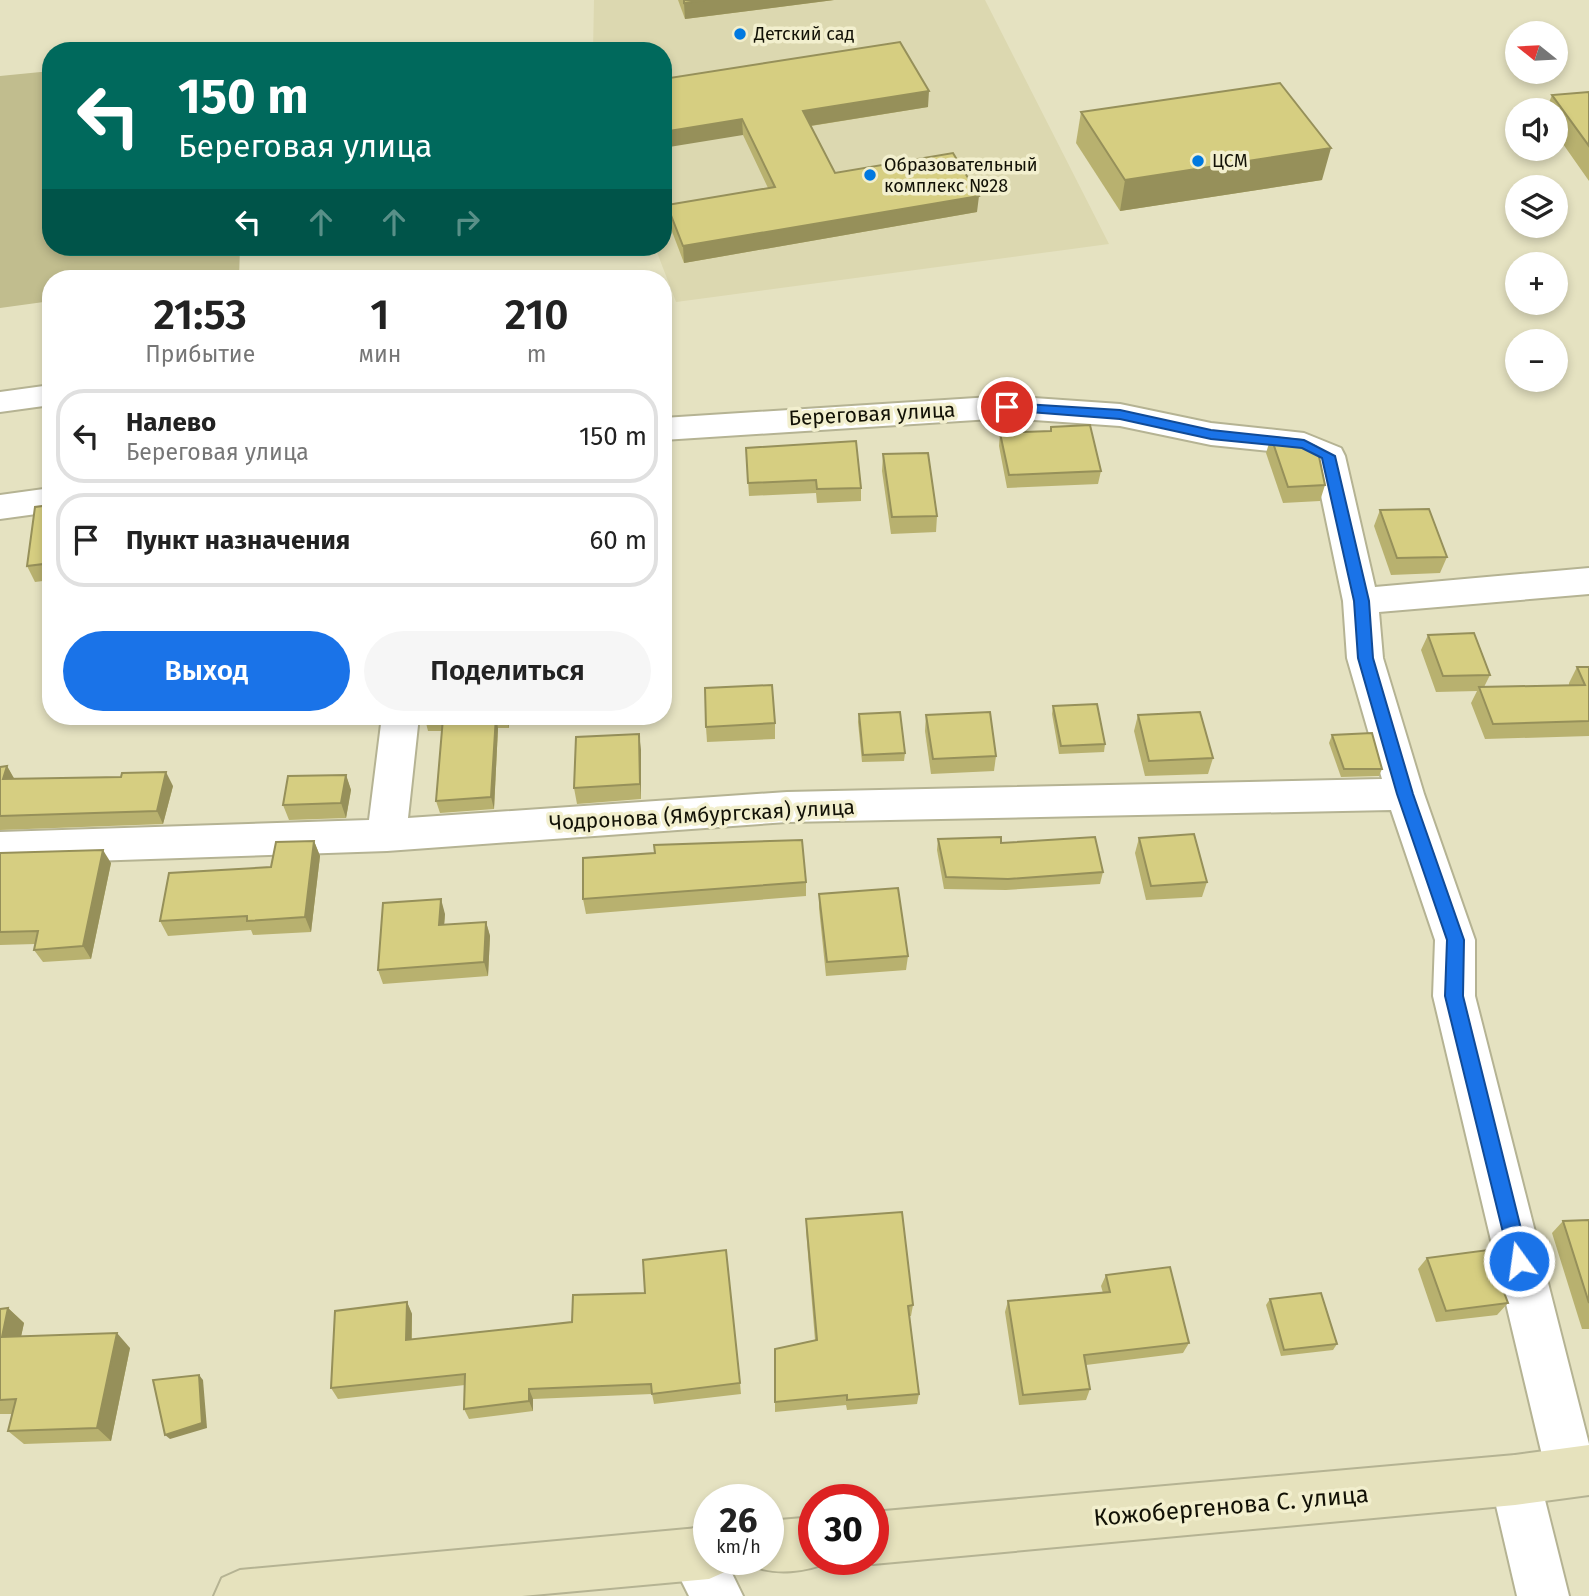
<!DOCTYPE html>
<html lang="ru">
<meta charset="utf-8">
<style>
body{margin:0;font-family:"Fira Sans",sans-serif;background:#f6f6f6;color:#222;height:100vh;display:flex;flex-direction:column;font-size:26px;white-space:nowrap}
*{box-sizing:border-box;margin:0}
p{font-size:23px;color:#767676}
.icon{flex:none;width:38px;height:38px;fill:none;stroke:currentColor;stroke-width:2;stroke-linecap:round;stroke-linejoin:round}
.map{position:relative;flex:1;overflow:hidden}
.details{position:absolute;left:42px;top:270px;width:630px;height:455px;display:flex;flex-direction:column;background:#fff;border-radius:28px;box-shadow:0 4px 10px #0003}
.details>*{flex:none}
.hud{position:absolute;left:42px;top:42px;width:630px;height:214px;border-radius:28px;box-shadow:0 4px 10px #0003;background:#00695c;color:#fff;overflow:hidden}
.needle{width:46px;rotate:288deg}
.fabs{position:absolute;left:1505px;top:21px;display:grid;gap:14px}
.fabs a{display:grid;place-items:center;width:63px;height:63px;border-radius:50%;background:#fff;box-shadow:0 4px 10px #0003;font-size:35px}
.speed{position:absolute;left:693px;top:1484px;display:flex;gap:14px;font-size:35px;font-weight:700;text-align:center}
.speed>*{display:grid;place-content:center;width:91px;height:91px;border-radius:50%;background:#fff;box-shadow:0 4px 10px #0003;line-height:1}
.speed small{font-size:18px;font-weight:400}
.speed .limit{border:10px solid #d22;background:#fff;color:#111}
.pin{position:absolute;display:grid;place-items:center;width:60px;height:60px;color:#fff;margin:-30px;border:4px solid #fff;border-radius:50%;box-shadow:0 2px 7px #0007}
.me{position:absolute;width:77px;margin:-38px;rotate:346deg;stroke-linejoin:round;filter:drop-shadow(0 0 5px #0008)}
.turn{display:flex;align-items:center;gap:24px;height:147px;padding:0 21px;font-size:32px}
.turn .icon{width:91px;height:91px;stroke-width:2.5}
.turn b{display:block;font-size:49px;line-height:60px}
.lanes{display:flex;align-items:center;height:66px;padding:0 21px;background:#0003;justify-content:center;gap:35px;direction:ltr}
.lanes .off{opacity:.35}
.eta{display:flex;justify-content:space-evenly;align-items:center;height:119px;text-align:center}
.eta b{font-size:42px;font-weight:600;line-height:49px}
.button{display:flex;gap:14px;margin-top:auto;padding:14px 21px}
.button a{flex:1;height:80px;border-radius:42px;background:#1a73e8;color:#fff;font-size:28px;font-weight:600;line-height:80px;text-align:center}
.button a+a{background:#f6f6f6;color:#222}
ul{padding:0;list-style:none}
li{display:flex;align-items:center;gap:21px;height:94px;margin:0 14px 10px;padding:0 7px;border:4px solid #e0e0e0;border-radius:28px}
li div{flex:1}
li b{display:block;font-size:26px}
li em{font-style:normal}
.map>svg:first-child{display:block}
</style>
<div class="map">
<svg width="1589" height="1596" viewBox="0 0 1589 1596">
<rect width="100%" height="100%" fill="#e5e2c1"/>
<polygon fill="#dcd8b0" points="594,0 985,0 1109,244 676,302 655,247 663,247 663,51 593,51"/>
<polygon fill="#c1bd8e" points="51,71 51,247 240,247 239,278 51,278 51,301 0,308 0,76"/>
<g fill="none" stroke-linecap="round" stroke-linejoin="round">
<g stroke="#b5b393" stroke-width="4">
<g id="minor">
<polygon points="51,385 51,405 0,412 0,392"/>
<polygon points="1007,396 1120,404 1211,423 1304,433 1341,448 1345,456 1375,587 1589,568 1589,594 1379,612 1383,658 1424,794 1475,940 1475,996 1589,1444 1589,1490 1571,1497 1553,1490 1546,1472 1433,996 1435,940 1391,810 787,822 387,851 0,864 0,832 369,820 382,716 419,716 408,818 787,792 1382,779 1347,658 1343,601 1314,462 1298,454 1211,445 1120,426 1007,418 663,440 663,418"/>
<polygon points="51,488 51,512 0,519 0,495"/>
<polygon points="1515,1455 1533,1462 1540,1480 1569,1596 1517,1596 1490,1480 1497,1462"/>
<polygon points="694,1528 709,1534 709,1559 725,1559 743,1596 689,1596 668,1554 676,1536"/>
</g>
</g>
<g stroke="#b5b393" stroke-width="4">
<g id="secondary">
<polygon points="1589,1445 1589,1495 1515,1505 873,1564 863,1559 873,1559 873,1512 1515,1455"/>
<path d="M 814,1517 L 814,1559 L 832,1561 C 806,1572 776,1576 750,1565 L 747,1559 L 768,1559 L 768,1521 Z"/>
<polygon points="709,1527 709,1559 732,1559 727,1571 709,1579 522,1596 214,1596 222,1578 240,1570"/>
</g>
</g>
<use href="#minor" fill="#fff" fill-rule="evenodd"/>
<use href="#secondary" fill="#e6e2bd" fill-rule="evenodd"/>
</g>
<g fill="#b8b16f">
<polygon points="678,0 834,0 685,19"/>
<polygon points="663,79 928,107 811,126 835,173 977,212 684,263 668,221 667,205 768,188 743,135"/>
<polygon points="1589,92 1589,181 1556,134 1556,110 1546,110 1552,95"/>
<polygon points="1081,112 1322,180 1120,211 1076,143"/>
<polygon points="1051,427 1101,471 1098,484 1007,488 999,446 1000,433 1050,431"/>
<polygon points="1271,437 1325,485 1320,501 1283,503 1266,453"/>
<polygon points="746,448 861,488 861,501 817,503 816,493 749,496"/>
<polygon points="663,450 669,466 669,500 663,500"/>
<polygon points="883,454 937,516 936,532 891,534 882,471"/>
<polygon points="51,505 51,580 35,582 27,566"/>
<polygon points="1380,510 1447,557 1440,573 1391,575 1374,526"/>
<polygon points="1428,635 1490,675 1484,687 1569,685 1569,683 1577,667 1589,667 1589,736 1485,739 1471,703 1477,691 1436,692 1421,650"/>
<polygon points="1053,706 1105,744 1104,752 1059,754 1052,714"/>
<polygon points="859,714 905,753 904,761 862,762 858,722"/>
<polygon points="926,715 996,756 994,771 931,774 925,731"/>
<polygon points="1138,715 1213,758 1208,774 1145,776 1134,731"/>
<polygon points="425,716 509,716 509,728 498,728 494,809 440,813 436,801 442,731 428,731 425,719"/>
<polygon points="775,723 775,739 707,742 706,727"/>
<polygon points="1332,735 1382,769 1379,776 1341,777 1329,743"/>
<polygon points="641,750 641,799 577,804 574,788"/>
<polygon points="7,766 14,779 173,786 163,824 0,830 0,767"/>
<polygon points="346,775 351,790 346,818 289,820 283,805"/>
<polygon points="1139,838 1207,882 1202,897 1146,900 1135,853"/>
<polygon points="938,839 1001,843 1103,872 1100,884 1006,890 944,889 937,850"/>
<polygon points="314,841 320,856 311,932 253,935 251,930 168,936 160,921 271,867"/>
<polygon points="0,853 111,863 91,959 43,962 34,950 35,944 0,945"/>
<polygon points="806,882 806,896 586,914 583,899"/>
<polygon points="819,894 908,956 906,970 826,976 819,908"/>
<polygon points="445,914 444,925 486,922 490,936 488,976 383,984 378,970"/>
<polygon points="806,1219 913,1305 911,1316 909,1316 919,1394 917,1404 847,1410 846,1405 775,1412 775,1349 815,1340 806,1230"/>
<polygon points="1589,1220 1589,1329 1582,1329 1552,1233 1563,1221"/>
<polygon points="1427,1258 1508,1303 1497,1315 1436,1322 1418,1269"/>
<polygon points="1106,1275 1189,1343 1183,1353 1086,1365 1090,1389 1086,1400 1019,1405 1005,1312 1008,1301 1103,1293 1101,1286"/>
<polygon points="1270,1299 1337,1344 1333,1350 1281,1356 1266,1305"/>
<polygon points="407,1302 412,1314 412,1339 740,1383 741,1394 654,1404 652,1394 533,1399 533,1411 469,1419 464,1409 465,1385 338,1399 331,1388"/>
<polygon points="8,1308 24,1323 21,1336 130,1348 111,1441 24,1444 8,1431 12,1414 0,1414 0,1309"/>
</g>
<g fill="#96905a">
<polygon points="705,0 834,0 685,19 684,3"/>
<polygon points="929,91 928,107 803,127 803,111"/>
<polygon points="742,119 743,135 663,148 663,132"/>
<polygon points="1331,148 1322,180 1120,211 1125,180"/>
<polygon points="979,196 977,212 684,263 683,246"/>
<polygon points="667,450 669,466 669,500 668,483"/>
<polygon points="496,716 498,728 494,809 491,797"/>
<polygon points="506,716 509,716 509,728"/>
<polygon points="639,734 641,750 641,799 640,784"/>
<polygon points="7,766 15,780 3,779"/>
<polygon points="166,772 173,786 163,824 157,811"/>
<polygon points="346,775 351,790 346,818 341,803"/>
<polygon points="314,841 320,856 311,932 305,917"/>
<polygon points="103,850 111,863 91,959 83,946"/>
<polygon points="441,899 445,914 443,939 439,925"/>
<polygon points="486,922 490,936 488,976 484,962"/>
<polygon points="407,1302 412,1314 411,1351 406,1340"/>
<polygon points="8,1308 24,1323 18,1351 2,1337"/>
<polygon points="117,1333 130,1348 111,1441 97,1428"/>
<polygon points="199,1375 203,1380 207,1428 170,1439 165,1435"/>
<polygon points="529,1389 533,1399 533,1411 529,1401"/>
</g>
<g fill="#d6ce81" stroke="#96905a" stroke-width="2">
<polygon points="684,0 705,0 684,3"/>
<polygon points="900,42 929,91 803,111 835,173 953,153 979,196 683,246 667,205 775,187 742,119 663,132 663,79"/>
<polygon points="1280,83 1331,148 1125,180 1081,112"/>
<polygon points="1589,92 1589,146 1552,95"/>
<polygon points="1090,425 1101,471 1009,475 1000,433 1051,431 1051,427"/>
<polygon points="1271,437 1302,440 1317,447 1325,485 1288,487"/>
<polygon points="856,441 861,488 817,489 816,480 748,483 746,448"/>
<polygon points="663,450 667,450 668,483 663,484"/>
<polygon points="928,453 937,516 892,517 883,454"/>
<polygon points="51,505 51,563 27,566 35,507"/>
<polygon points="1429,509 1447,557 1397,558 1380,510"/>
<polygon points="1474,633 1490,675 1443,676 1428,635"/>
<polygon points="1577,667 1589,667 1589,721 1493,724 1479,687 1585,685"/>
<polygon points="772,685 775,723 706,727 705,688"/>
<polygon points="1097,704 1105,744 1061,746 1053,706"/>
<polygon points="900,712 905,753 863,755 859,714"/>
<polygon points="990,712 996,756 933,759 926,715"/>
<polygon points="1200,712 1213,758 1149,761 1138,715"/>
<polygon points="425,716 496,716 491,797 436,801 443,718 425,719"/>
<polygon points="1372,733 1382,769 1344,769 1332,735"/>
<polygon points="639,734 640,784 574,788 576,737"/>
<polygon points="7,766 3,779 121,777 122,773 166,772 157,811 0,816 0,767"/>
<polygon points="346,775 341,803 283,805 288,776"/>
<polygon points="1194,834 1207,882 1151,886 1139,838"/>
<polygon points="1001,837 1001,843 1095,837 1103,872 1008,879 946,877 938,839"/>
<polygon points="802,840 806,882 583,899 583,858 655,853 654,845"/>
<polygon points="314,841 305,917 247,921 247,916 160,921 169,873 271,867 276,842"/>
<polygon points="103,850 83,946 34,950 38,931 0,932 0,853"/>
<polygon points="898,888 908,956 827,962 819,894"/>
<polygon points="441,899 439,925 486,922 484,962 378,970 383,903"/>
<polygon points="902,1212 913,1305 908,1306 919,1394 847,1400 847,1395 775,1402 775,1349 817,1340 806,1219"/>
<polygon points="1589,1220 1589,1303 1563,1221"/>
<polygon points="726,1250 740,1383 652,1394 651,1384 529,1389 529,1401 464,1409 465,1374 331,1388 335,1311 407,1302 406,1340 572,1322 573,1295 645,1293 643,1260"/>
<polygon points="1488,1250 1508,1303 1446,1311 1427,1258"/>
<polygon points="1170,1267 1189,1343 1084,1355 1090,1389 1023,1395 1008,1301 1110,1292 1106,1275"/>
<polygon points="1321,1293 1337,1344 1284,1350 1270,1299"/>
<polygon points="8,1308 2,1337 117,1333 97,1428 8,1431 16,1399 0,1400 0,1309"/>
<polygon points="199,1375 202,1423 165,1435 153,1380"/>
</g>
<polygon fill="#1a73e8" stroke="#114b97" stroke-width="2" points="1007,403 1120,410 1211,430 1304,440 1335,456 1369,601 1373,658 1413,794 1464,940 1463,996 1529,1261 1526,1267 1519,1270 1513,1267 1510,1261 1445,996 1447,940 1397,794 1358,658 1354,601 1322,458 1302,448 1211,439 1120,419 1002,410 1002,404"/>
<g fill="#0079e0" stroke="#f2efce" stroke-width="2.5">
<circle cx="740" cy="34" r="7"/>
<circle cx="1198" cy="161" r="7"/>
<circle cx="870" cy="175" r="7"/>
</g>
<g text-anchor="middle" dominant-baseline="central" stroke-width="7" stroke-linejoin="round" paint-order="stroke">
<g font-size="18" fill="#121106" stroke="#f2efce" text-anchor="start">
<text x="754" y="34">Детский сад</text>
<text x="1212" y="161">ЦСМ</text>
<text x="884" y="165">Образовательный<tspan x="884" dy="21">комплекс №28</tspan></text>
</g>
<g font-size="21" fill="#121106" stroke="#f2efce">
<text transform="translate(872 414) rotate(-3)">Береговая улица</text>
<text transform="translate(702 815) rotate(-3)">Чодронова (Ямбургская) улица</text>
</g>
<g font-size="24" fill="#121106" stroke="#f2efce">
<text transform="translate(1231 1506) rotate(-5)">Кожобергенова С. улица</text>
</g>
</g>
</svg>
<div class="fabs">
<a><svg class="needle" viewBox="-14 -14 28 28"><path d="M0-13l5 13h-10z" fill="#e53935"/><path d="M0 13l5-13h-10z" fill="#767676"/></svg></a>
<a><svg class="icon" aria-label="sound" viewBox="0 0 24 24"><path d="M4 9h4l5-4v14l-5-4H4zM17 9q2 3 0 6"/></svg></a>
<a><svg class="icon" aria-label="layers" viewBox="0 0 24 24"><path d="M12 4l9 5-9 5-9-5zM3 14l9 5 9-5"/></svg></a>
<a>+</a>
<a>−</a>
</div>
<div class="speed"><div>26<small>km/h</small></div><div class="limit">30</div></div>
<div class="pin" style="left:1007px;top:407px;background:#d93025"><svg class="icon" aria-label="arrive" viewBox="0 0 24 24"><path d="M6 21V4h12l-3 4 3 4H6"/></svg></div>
<svg class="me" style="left:1519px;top:1261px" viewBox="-20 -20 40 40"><circle r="17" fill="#1a73e8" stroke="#fff" stroke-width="3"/><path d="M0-11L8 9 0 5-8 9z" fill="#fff"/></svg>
<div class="hud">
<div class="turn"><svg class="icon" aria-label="left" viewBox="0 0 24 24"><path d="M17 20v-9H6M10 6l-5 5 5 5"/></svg><div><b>150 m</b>Береговая улица</div></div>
<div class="lanes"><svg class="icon" aria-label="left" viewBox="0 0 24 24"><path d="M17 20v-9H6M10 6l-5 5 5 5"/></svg><svg class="icon off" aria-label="ahead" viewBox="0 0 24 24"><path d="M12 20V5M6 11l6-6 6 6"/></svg><svg class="icon off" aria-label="ahead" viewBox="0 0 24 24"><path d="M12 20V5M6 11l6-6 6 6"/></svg><svg class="icon off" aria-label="right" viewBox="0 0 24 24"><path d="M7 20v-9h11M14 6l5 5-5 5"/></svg></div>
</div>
<section class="details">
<div class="eta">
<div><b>21:53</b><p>Прибытие</p></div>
<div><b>1</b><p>мин</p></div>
<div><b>210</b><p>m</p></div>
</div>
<ul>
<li><svg class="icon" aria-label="left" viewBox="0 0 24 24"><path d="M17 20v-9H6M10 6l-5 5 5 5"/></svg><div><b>Налево</b><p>Береговая улица</p></div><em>150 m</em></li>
<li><svg class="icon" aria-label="arrive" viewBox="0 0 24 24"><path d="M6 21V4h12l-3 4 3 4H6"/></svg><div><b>Пункт назначения</b></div><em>60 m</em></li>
</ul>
<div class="button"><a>Выход</a><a>Поделиться</a></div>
</section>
</div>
